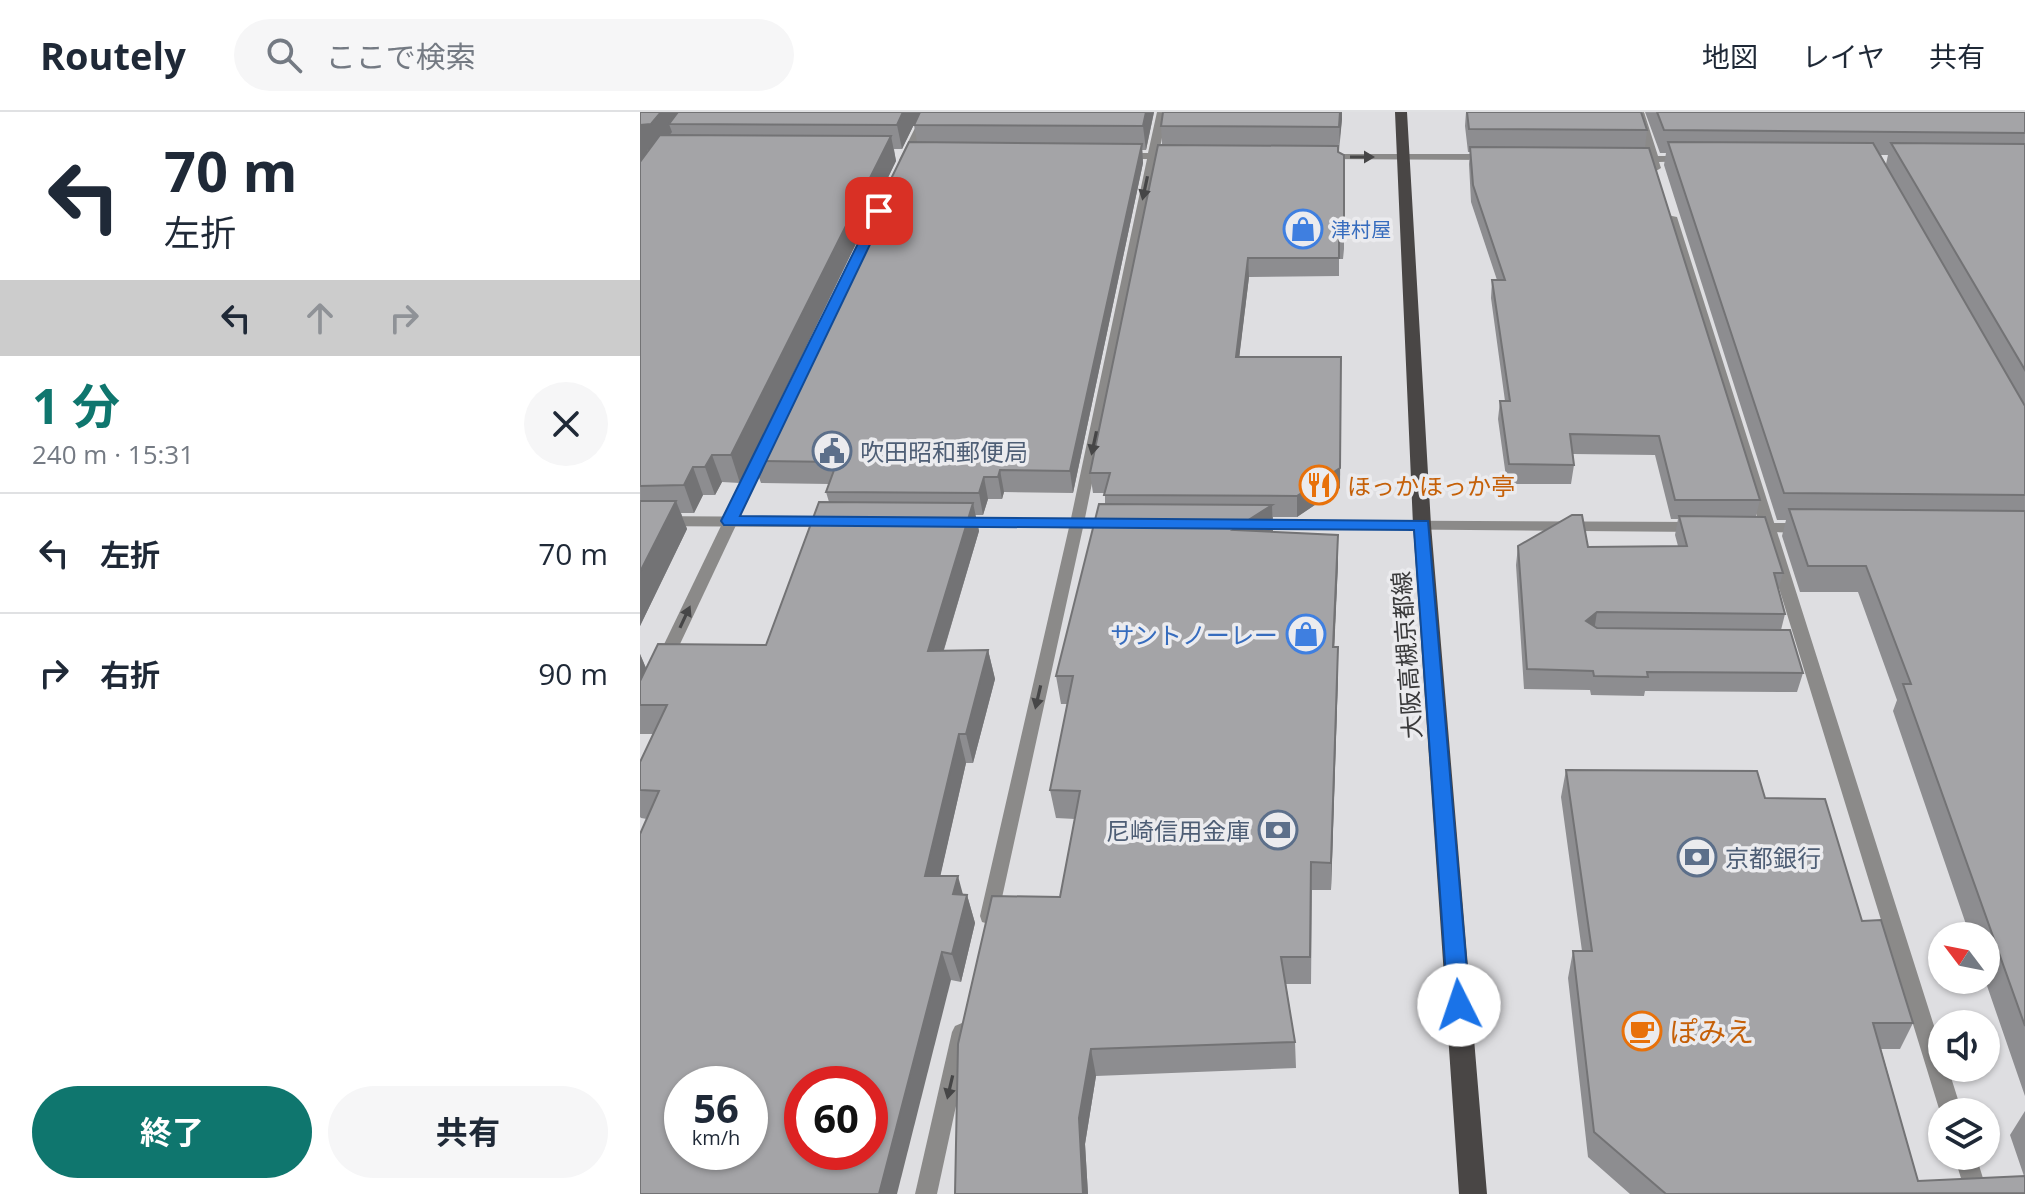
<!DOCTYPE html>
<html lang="ja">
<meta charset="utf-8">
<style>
body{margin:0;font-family:"Open Sans","Noto Sans JP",sans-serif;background:#f6f6f7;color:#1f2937;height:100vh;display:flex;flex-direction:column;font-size:30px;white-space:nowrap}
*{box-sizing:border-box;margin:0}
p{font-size:26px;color:#747a83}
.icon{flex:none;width:44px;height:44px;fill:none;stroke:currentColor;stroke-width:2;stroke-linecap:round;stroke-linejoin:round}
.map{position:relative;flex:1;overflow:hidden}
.panel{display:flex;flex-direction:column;background:#fff;width:640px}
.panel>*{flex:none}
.top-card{background:#fff;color:#1f2937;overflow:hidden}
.needle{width:52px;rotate:302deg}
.buttons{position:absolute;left:1288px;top:810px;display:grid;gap:16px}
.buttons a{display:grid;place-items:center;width:72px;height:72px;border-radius:50%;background:#fff;box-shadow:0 2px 6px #0004;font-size:40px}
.speed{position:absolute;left:24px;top:954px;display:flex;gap:16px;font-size:40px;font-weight:700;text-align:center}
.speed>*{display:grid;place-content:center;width:104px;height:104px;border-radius:50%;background:#fff;box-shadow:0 2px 6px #0004;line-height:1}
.speed small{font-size:20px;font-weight:400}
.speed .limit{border:12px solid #d22;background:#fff;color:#111}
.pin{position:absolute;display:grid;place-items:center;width:68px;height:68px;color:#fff;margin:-34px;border-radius:16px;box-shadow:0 4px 12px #0006}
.me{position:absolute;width:88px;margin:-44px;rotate:356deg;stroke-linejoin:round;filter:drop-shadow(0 0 6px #0008)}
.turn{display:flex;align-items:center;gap:28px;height:168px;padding:0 32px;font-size:36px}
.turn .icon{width:104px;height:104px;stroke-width:2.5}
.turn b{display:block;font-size:56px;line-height:68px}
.lanes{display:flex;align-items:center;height:76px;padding:0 32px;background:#0003;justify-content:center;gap:40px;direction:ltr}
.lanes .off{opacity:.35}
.round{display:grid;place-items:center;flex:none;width:84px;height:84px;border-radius:42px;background:#f6f6f7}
.summary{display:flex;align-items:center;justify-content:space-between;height:136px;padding:0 32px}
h1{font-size:48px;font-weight:700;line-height:60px;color:#0f766e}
.button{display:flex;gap:16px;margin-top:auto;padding:16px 32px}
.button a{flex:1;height:92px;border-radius:48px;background:#0f766e;color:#fff;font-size:32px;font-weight:700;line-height:92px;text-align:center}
.button a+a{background:#f6f6f7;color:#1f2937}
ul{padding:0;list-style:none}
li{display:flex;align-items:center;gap:24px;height:120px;padding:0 32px;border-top:2px solid #e0e1e3}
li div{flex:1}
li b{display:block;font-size:30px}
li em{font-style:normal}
header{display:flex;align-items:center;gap:48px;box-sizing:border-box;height:112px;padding:0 40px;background:#fff;border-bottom:2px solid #e0e1e3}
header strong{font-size:38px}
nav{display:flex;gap:44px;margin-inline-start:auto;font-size:28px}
.search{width:560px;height:72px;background:#f6f6f7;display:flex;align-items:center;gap:20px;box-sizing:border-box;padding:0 28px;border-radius:44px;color:#747a83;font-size:30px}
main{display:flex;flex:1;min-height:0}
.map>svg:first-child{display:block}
</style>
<header>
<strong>Routely</strong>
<div class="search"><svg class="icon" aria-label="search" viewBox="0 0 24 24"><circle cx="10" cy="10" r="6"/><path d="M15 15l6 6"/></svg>ここで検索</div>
<nav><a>地図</a><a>レイヤ</a><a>共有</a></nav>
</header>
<main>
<section class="panel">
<div class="top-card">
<div class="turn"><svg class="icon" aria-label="left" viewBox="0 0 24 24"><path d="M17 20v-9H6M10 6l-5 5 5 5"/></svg><div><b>70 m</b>左折</div></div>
<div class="lanes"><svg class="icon" aria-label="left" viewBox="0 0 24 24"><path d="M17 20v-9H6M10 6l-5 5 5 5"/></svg><svg class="icon off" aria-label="ahead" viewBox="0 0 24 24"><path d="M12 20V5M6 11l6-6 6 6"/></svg><svg class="icon off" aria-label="right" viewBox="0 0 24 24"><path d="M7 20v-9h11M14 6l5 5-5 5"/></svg></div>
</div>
<div class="summary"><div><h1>1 分</h1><p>240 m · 15:31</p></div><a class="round"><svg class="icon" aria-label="close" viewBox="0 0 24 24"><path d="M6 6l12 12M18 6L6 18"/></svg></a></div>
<ul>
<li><svg class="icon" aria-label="left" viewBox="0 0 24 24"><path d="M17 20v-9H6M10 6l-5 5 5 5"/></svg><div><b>左折</b></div><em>70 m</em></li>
<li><svg class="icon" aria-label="right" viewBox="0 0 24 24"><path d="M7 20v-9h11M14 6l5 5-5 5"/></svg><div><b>右折</b></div><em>90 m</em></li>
</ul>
<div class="button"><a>終了</a><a>共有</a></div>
</section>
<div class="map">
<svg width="1385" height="1082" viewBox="0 0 1385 1082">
<rect width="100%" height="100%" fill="#dedee1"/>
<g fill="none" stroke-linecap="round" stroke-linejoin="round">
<g fill="#8b8a89" fill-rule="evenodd">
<polygon points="283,0 293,0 269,48 260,50 259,48"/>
<polygon points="517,0 527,0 519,41 534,41 539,44 534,47 517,47 444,411 358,804 356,810 349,812 342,810 340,804 430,411 507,47 482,47 477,44 482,41 508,41"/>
<polygon points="994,0 1004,0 1018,44 1046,44 1051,47 1050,49 1019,50 1021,56 1016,59 1012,58 1009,50 990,49 990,45 1007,44"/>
<polygon points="686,42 850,42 855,45 850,48 682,47 682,43"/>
<polygon points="1027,103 1037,105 1302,939 1302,956 1308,956 1322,1000 1302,1000 1302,1003 1300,1000 1025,105"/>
<polygon points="124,335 131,339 32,549 30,553 18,553 16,549 117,339"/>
<polygon points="322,911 329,914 332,920 297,1082 275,1082 312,920 315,914"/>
<polygon points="1314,1044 1336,1044 1348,1082 1326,1082"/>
</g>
<g fill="#8b8a89" fill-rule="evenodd">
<polygon points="0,404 190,405 197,410 190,415 0,414"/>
<polygon points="318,406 474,407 481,412 474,417 313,414 311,411"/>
<polygon points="614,408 1058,410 1065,415 1058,420 609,416 607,413 609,410"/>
<polygon points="1110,411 1162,411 1169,416 1162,421 1105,419 1103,416"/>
</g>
<polygon fill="#494645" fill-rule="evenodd" points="755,0 767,0 791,413 847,1082 819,1082 773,413"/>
</g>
<g fill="#8d8d90" fill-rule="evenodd">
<polygon points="0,0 280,0 262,37 254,37 256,49 100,371 82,370 75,383 63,383 54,401 41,401 47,417 0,514"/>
<polygon points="280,0 514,0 506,38 502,38 503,51 433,381 364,380 362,387 348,387 343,403 335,403 339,419 304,538 348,538 355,567 333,651 326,651 300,764 323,782 327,783 335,811 321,870 311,868 7,707 1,706 0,705 0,678 13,622 0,622 0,542 6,556 126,533 189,390 186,380 189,372 121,371 113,349 277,30 274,13"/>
<polygon points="826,0 1001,0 1007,18 1005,36 1120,388 1116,404 1143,461 1138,478 1145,502 1141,518 1163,561 1157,580 1005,579 1004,584 951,583 950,578 884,577 876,453 878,434 948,435 1038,434 1035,423 1038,407 1031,407 1015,343 933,342 934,353 931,372 867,372 858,307 860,289 865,289 851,186 852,168 857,168 831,90 829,52 830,40 828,40 825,14"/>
<path d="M 1005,0 L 1385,0 L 1385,984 L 1345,868 L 1346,824 L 1330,824 L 1253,599 L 1257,588 L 1218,480 L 1160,480 L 1142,424 L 1146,408 L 1137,408 L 1024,53 L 1026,41 L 1020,41 ZM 1240,43 L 1248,43 L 1246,52 Z"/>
<polygon points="702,7 698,40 704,43 704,137 703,147 699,147 699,164 609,165 599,245 700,376 657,405 633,405 633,420 698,451 694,535 698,563 691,778 672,778 671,872 646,872 655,930 656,956 456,964 445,1032 448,1082 315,1082 420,785 435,707 416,706 410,678 428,592 421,592 416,564 465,392 465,381 453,381 450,361 522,33 521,14"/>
<polygon points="926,658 1125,686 1222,809 1273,911 1260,937 1241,937 1278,1069 1384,1064 1370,1023 1385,999 1385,1082 990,1082 948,1045 928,866 933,839 942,839 921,685"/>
</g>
<g fill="#737375">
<polygon points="21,0 48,0 29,12 32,20 20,36 7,38 10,48 0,63 0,13"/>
<polygon points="263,0 280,0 262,37 257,13"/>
<polygon points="506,0 514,0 506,38 503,14"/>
<polygon points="700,0 702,0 702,7 699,39"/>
<polygon points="251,24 256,49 100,371 91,343"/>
<polygon points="502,32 503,51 433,381 430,359"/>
<polygon points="608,146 609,165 597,264 596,245"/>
<polygon points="701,245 700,376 657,405 657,384"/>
<polygon points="72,343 82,370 75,383 65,355"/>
<polygon points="53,355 63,383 54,401 44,373"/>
<polygon points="360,358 364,380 362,387 358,365"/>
<polygon points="344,365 348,387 343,403 339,381"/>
<polygon points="36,389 47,417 0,514 0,460"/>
<polygon points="333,391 339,419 295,567 288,539"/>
<polygon points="632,393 633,421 593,418"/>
<polygon points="698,423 698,451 693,563 693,535"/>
<polygon points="957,500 954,519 946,509"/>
<polygon points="698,535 698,563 691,778 691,751"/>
<polygon points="348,538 355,567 333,651 326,622"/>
<polygon points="0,542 8,561 0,579"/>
<polygon points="319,622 326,651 294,792 285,764"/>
<polygon points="318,764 325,790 327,783 335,811 321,870 312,842 313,782"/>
<polygon points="302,840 311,868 257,1082 239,1082"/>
<polygon points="451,937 456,964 445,1032 448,1082 443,1082 439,1006"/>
</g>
<g fill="#a4a4a7" stroke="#737375" stroke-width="2" fill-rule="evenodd">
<polygon points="0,0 21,0 11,12 0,13"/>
<polygon points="38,0 263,0 257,13 29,12"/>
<polygon points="280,0 506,0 503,14 274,13"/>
<polygon points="523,0 700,0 699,15 521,14"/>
<polygon points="827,0 1001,0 1007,18 829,17"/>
<polygon points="1017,0 1385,0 1385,21 1024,18"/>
<polygon points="20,23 251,24 91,343 72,343 65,355 53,355 44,373 0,374 0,50"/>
<polygon points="269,30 502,32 430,359 360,358 358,365 344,365 339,381 186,380 197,350 113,349"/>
<polygon points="1028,30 1233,31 1385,294 1385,383 1144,381"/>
<polygon points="1251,31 1385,32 1385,258"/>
<polygon points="518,33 698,34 698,40 704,43 704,118 703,129 699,129 699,146 608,146 596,245 701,245 700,356 657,384 464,383 470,361 450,361"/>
<polygon points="830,35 1009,36 1120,388 1035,388 1019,324 930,322 934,353 869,352 860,289 870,289 852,168 865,168 833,73"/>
<polygon points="0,389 36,389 0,460"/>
<path d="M 179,390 L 333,391 L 288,539 L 348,538 L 326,622 L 319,622 L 285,764 L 318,764 L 313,782 L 327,783 L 312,842 L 302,840 L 239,1082 L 0,1082 L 0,722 L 19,679 L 0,678 L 0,650 L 27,593 L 0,593 L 0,569 L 18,532 L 126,533 ZM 42,972 L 110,972 L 110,1040 L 42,1040 ZM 162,972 L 230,972 L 230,1040 L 162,1040 Z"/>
<polygon points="459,392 632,393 593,418 698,423 693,535 698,535 691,751 671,750 670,845 641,845 655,930 451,937 439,1006 443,1082 315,1082 318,932 352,784 420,785 440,679 410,678 433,564 416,564"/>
<polygon points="1149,397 1385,399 1385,914 1263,572 1271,572 1226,454 1168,454"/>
<polygon points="932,403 942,403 948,435 1047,434 1039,404 1125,405 1143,461 1134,461 1145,502 957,500 946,509 957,516 1150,518 1163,561 1007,560 1008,565 954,564 953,559 887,557 878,434"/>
<polygon points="926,658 1117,659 1125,686 1185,687 1222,809 1241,808 1273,911 1233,911 1278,1069 1385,1064 1385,1081 1026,1082 954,1020 933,839 952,839"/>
</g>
<defs><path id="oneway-solid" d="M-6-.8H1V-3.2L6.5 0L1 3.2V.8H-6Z" transform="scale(2)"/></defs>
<g fill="#464647">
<use href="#oneway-solid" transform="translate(722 45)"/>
<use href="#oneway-solid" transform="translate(505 76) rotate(102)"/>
<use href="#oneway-solid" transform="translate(454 331) rotate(102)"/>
<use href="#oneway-solid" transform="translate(45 505) rotate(-65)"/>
<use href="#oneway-solid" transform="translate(398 585) rotate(103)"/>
<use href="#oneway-solid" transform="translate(310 975) rotate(103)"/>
</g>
<polygon fill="#1a73e8" stroke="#114b97" stroke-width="2" points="235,97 246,99 100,404 788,409 830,893 827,900 819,903 811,900 808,893 774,418 84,413 81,409"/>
<defs>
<g id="shop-ring" transform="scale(2)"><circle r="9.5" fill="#ebebee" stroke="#3f7fe0" stroke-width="1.5"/><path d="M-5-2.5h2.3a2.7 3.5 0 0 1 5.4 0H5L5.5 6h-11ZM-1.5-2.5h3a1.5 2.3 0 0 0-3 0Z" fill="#3f7fe0"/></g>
<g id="civic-ring" transform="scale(2)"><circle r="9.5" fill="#ebebee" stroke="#5c6f8a" stroke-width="1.5"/><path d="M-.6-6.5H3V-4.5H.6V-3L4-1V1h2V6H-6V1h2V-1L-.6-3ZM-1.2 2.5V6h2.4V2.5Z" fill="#5c6f8a"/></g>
<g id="restaurant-ring" transform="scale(2)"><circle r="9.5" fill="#ebebee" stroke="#e8710a" stroke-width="1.5"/><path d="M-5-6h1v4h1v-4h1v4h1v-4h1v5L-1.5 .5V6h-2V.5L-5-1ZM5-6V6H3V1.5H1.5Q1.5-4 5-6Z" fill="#e8710a"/></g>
<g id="bank-ring" transform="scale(2)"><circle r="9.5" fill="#ebebee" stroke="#5c6f8a" stroke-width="1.5"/><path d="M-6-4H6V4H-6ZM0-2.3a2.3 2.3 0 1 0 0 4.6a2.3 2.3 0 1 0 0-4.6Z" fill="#5c6f8a"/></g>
<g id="cafe-ring" transform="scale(2)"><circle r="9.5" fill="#ebebee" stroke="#e8710a" stroke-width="1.5"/><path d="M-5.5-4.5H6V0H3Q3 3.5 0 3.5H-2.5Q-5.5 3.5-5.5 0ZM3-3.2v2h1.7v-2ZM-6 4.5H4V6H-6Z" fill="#e8710a"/></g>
</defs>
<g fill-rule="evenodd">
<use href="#shop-ring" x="663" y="117"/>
<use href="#civic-ring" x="192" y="339"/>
<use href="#restaurant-ring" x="679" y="373"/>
<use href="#shop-ring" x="666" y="522"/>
<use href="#bank-ring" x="638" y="718"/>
<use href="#bank-ring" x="1057" y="745"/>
<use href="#cafe-ring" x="1002" y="919"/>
</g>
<g text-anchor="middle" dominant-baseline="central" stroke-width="7" stroke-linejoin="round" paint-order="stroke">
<g font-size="20" fill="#366cbe" stroke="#ebebee" text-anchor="start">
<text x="691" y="117">津村屋</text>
</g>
<g font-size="24" fill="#4e5e75" stroke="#ebebee" text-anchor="start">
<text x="220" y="339">吹田昭和郵便局</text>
<text x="610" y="718" text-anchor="end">尼崎信用金庫</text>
<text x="1085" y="745">京都銀行</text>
</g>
<g font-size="24" fill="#c56008" stroke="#ebebee" text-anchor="start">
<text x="707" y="373">ほっかほっか亭</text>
</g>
<g font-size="24" fill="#366cbe" stroke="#ebebee" text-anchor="end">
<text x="638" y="522">サントノーレー</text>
</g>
<g font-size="24" fill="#3a3a3b" stroke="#ebebee">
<text transform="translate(766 543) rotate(-94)">大阪高槻京都線</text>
</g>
<g font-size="28" fill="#c56008" stroke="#ebebee" text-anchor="start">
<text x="1030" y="919">ぽみえ</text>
</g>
</g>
</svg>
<div class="buttons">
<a><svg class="needle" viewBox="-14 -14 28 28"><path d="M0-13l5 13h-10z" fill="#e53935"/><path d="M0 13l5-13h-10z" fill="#747a83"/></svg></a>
<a><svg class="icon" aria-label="sound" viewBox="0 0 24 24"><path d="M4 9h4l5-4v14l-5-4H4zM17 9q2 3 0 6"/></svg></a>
<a><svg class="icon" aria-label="layers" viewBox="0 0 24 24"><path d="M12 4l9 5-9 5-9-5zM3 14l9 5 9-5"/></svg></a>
</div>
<div class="speed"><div>56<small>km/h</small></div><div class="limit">60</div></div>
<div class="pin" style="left:239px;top:99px;background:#d93025"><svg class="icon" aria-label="arrive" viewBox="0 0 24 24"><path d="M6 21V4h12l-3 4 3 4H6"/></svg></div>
<svg class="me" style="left:819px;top:893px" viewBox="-20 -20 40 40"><circle r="19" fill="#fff"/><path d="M0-13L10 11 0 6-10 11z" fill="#1a73e8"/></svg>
</div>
</main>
